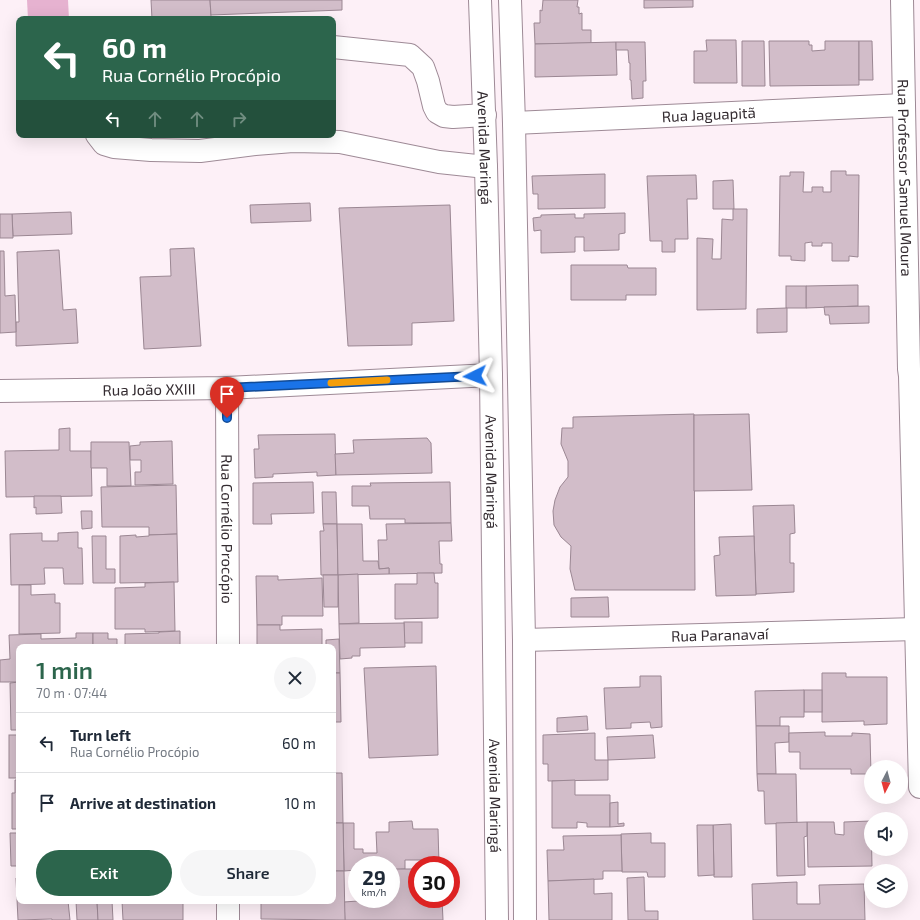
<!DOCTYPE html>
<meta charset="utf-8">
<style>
body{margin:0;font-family:"Exo 2",sans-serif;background:#f6f6f7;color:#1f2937;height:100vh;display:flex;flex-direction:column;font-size:15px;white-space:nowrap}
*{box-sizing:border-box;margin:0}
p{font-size:13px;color:#747a83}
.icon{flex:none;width:22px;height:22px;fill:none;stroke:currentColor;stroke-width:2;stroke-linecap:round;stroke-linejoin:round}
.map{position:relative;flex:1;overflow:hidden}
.drawer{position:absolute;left:16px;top:644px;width:320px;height:260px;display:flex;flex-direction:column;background:#fff;border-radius:8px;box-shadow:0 4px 16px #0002}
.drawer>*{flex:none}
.hud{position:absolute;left:16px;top:16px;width:320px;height:122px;border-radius:8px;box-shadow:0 4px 16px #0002;background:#2c654c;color:#fff;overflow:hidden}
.needle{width:26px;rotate:186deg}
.controls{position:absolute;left:864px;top:760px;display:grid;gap:8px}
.controls a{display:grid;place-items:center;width:44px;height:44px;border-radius:50%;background:#fff;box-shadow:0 4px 16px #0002;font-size:20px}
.speed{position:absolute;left:348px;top:856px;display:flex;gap:8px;font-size:20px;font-weight:700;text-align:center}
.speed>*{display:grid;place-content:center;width:52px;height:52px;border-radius:50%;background:#fff;box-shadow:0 4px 16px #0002;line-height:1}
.speed small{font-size:10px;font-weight:400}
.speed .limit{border:6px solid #d22;background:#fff;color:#111}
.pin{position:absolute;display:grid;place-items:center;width:34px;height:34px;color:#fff;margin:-41px -17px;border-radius:50% 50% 50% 0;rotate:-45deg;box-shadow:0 0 4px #0007}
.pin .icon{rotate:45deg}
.me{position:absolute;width:44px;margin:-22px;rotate:267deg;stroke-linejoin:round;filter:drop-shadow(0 0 3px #0008)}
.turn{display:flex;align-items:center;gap:14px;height:84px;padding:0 20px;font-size:18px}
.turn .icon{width:52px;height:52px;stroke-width:2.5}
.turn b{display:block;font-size:28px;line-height:34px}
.lanes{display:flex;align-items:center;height:38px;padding:0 20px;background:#0003;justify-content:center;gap:20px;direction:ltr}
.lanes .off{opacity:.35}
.round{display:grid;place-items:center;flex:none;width:42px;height:42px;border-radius:21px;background:#f6f6f7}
.summary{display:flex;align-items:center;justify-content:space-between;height:68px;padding:0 20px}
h1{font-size:24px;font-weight:600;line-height:30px;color:#2c654c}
.action{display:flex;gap:8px;margin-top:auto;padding:8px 20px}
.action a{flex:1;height:46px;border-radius:24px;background:#2c654c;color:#fff;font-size:16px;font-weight:600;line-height:46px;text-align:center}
.action a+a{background:#f6f6f7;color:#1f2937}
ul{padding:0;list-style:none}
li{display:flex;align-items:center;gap:12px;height:60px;padding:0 20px;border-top:1px solid #e0e1e3}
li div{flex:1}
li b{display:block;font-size:15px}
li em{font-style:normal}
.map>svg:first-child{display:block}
</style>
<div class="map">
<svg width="920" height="920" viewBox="0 0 920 920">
<rect width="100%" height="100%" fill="#fdf0f7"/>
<polygon fill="#e6b2d0" points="27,0 68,0 69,19 28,19"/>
<g fill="#d2bdc9" stroke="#9b8793">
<polygon points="151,0 210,0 211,17 152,19"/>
<polygon points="210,0 342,0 342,10 211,15"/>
<polygon points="543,0 578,0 577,7 579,7 579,14 582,13 582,30 591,30 591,43 535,44 534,23 540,23 540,10 542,11"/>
<polygon points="644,0 693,0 693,7 644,8"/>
<polygon points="706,40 736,40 737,83 694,83 694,51 707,51"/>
<polygon points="742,41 764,41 765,86 742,86"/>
<polygon points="769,41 809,41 809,45 812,45 812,51 825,50 825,41 859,41 859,85 770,86"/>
<polygon points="859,41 872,41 873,80 859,80"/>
<polygon points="616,42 617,75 535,77 535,44"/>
<polygon points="616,42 645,42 646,81 643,81 643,98 632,99 631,80 630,80 630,63 629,63 628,50 616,50"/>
<polygon points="831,171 846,171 846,175 859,175 858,257 849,256 849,261 832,261 832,243 822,243 822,246 812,246 812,242 805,243 805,261 791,260 791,256 779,256 780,176 790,176 790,172 804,172 803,192 812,192 812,187 823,187 823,192 831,192"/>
<polygon points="605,174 605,208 538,209 538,194 533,194 532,176"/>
<polygon points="696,175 697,199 687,199 688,239 675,239 675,252 662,252 662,241 650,241 647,176"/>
<polygon points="733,180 734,209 713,209 713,181"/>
<polygon points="310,203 311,221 251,223 250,205"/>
<polygon points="450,205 454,321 412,323 412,345 348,346 339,208"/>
<polygon points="733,209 747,209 746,309 697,310 697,238 713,239 712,259 721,259 722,219 733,220"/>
<polygon points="71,212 72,234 13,236 12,214"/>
<polygon points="625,213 625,233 619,234 619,250 584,251 584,237 575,237 575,252 541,253 541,230 534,231 533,218 541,217 541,215 575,214 575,218 584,218 584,214"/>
<polygon points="0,214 12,214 13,238 0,238"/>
<polygon points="194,248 201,346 144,349 140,277 171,276 170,249"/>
<polygon points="59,250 63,310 76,309 78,343 16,346 16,322 19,322 17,252"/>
<polygon points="0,251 4,251 5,296 15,295 16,332 0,333"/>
<polygon points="571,265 627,265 628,268 656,268 656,295 626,295 626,300 571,300"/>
<polygon points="858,285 858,306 806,308 806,286"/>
<rect x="786" y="286" width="20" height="22"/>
<polygon points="869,306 869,323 830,324 829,315 825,315 824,307"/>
<polygon points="787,308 787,332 757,333 757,309"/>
<polygon points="694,414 695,590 575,590 570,569 571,546 561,537 554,525 553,511 555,500 560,487 568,477 568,461 561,444 562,428 573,428 573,417"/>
<polygon points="749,414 752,490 694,491 694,415"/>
<polygon points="70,428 70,451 91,451 92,496 6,497 5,451 59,450 59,429"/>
<polygon points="335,434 336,475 317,476 317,472 273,474 273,477 255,478 254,449 259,449 258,435"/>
<polygon points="427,438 431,443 432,473 336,475 335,454 354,453 353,440"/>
<polygon points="172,441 173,484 135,485 135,472 141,472 141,460 130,460 130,446 140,445 140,442"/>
<polygon points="91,442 129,442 131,486 107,486 107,468 91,468"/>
<polygon points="313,482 314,513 271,514 272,524 253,524 253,483"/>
<polygon points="450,482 451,523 405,523 405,519 370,519 369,506 352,506 352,486 371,486 370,483"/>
<polygon points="176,485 177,534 149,535 149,527 102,527 101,487"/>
<polygon points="322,492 336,492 337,524 323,524"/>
<polygon points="34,496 61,496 62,513 36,514 36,507 34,508"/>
<polygon points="794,505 795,533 790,534 790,563 794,563 794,592 756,594 753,506"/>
<polygon points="81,511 92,511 92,528 82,529"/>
<polygon points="451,523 452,541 439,541 440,564 442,564 442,573 389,574 389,568 379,569 378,540 387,540 386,524"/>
<polygon points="323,524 337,524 338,575 321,575 320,531 324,531"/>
<polygon points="337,524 362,524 363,561 378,561 379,569 389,568 389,574 338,575"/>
<polygon points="78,532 78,548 82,548 83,584 64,584 63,568 44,568 45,584 11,585 10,534 42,533 42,541 58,541 58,533"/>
<polygon points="177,534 178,582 120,583 120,536 136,535 136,537 149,536 149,535"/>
<polygon points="92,536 106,536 106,569 115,569 115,583 93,583"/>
<polygon points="754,536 756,595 716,596 714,556 720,555 719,537"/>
<polygon points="417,573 434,573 435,583 438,583 438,618 395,619 395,584 417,584"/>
<polygon points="358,574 359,623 339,624 338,575"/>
<polygon points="323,575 338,575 338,607 324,607"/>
<polygon points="256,576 278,576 278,580 322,578 323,616 282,616 282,625 257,625"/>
<polygon points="174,582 175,631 145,632 145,629 115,629 115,588 145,587 145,583"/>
<polygon points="19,585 31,585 31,595 55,594 55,603 60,603 60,633 19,634"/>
<polygon points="608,597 609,617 571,617 571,598"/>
<rect x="404" y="622" width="18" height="21"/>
<polygon points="404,623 405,647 360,648 360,656 352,656 352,658 340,659 339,624"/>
<polygon points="257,625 280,625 280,630 322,629 322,647 257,647"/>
<polygon points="180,631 180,647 125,647 125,634 159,633 159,632"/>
<polygon points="76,633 93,633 93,647 19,647 19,682 0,682 0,660 10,659 9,635 41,634 41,639 76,638"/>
<polygon points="93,633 108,633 108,639 117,639 117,647 93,647"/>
<polygon points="339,639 340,673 333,673 333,647 326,647 326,640"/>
<polygon points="436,666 438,755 369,758 364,668"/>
<polygon points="333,673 340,673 341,722 333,722"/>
<polygon points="822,673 846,673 846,677 887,677 887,724 864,725 864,721 822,722"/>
<polygon points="640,676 661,676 662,727 651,728 650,722 631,723 631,728 606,729 604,688 640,687"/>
<polygon points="19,682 19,730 11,730 10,683"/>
<rect x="804" y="690" width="18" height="22"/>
<polygon points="804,690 804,717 780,717 780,726 756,726 755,691"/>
<polygon points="587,716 588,730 557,732 557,718"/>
<polygon points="756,726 789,726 789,742 775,743 776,774 757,774"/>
<polygon points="825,732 825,736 852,736 852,733 870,734 871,774 851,774 851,769 800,769 800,752 789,752 789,733"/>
<polygon points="595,733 595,760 608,760 608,780 548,781 548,764 543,764 543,735"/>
<rect x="9" y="735" width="10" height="43"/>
<polygon points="653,735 655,758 608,760 607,737"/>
<polygon points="333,773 342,773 343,823 333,823"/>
<polygon points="757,774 796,774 797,823 765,824 764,791 758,791"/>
<polygon points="15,780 19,780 19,829 12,829 12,793 15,793"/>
<polygon points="575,780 575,795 610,795 610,827 587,827 587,823 577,822 577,828 552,828 552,781"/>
<polygon points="618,802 618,824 624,823 624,826 610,827 610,803"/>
<polygon points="412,821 413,829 438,829 439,865 424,865 423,860 405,860 405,869 391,870 391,865 357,865 357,870 344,871 343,823 354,823 354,849 363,849 363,853 377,853 376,832 389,832 389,822"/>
<polygon points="871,821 872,866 808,867 807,822 834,822 835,834 844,835 844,822"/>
<polygon points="807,822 807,836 804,837 805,875 777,876 776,823"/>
<polygon points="333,823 343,823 344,871 333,871"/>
<polygon points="731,824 732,877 714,877 713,825"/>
<polygon points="697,825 713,825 714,875 698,876"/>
<polygon points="10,833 19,833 19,866 11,866"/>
<polygon points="651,833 651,843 665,843 665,877 648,877 647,872 622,872 621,834"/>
<polygon points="621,835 622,871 603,871 603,879 548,881 547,850 564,850 563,836"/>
<polygon points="391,869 417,869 417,899 442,899 443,920 345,920 344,902 358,901 358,899 391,899"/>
<polygon points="333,871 344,871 345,920 261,919 261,901 333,901"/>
<polygon points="644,877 645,911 658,911 658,920 628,920 627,878"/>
<polygon points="16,878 19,878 19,901 68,901 70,920 52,920 52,919 18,920"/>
<polygon points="594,879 594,894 612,893 612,920 549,920 548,881"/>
<polygon points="797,882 797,904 820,904 819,885 864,884 865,920 753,920 752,884"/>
<polygon points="76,901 97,901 98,920 77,920"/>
<polygon points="97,901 112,901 113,920 98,920"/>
<polygon points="122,901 183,901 183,920 123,920"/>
</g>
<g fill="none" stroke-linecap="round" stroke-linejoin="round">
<g stroke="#9e8a96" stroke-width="24">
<g id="minor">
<path id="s1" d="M 902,0 L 909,369 L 910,376 L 920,787"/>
<polyline points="333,47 410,55 423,67 428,81 434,106 437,112 444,116 453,117 485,115"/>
<path id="s2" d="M 514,123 L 904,105"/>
<polyline points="97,135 104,144 114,147 151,150 200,151 255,144 293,141 340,142 439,162 486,167"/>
<path id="s3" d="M 227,388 L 228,647"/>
<path id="s4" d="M 0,391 L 227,388 L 491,375"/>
<path id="s5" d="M 524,640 L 916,629"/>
<polyline points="228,901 228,920"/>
</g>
</g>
<g stroke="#9e8a96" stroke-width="24">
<g id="major">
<path id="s6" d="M 480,0 L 486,167 L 491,375 L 497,920"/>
<polyline points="510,0 514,123 524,640 525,920"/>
</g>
</g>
<use href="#minor" stroke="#fff" stroke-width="22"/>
<use href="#major" stroke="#fff" stroke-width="22"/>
</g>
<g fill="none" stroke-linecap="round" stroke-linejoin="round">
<g stroke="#114b97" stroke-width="10">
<polyline id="route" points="227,418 227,388 475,376"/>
</g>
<use href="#route" stroke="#1a73e8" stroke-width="7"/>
<polyline stroke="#f59e0b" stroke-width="7" points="331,383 387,380"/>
</g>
<g text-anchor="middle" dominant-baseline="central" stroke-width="3.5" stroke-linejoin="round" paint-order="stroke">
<g font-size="15" fill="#332b30" stroke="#fff">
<text stroke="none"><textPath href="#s2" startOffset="195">Rua Jaguapitã</textPath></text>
<text stroke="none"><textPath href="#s6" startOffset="148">Avenida Maringá</textPath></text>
<text stroke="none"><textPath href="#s1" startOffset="178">Rua Professor Samuel Moura</textPath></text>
<text stroke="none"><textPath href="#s4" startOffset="149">Rua João XXIII</textPath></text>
<text stroke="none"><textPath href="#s6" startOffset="472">Avenida Maringá</textPath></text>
<text stroke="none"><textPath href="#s3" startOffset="141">Rua Cornélio Procópio</textPath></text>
<text stroke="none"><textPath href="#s5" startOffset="196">Rua Paranavaí</textPath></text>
<text stroke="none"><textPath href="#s6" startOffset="796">Avenida Maringá</textPath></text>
</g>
</g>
</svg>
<div class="controls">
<a><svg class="needle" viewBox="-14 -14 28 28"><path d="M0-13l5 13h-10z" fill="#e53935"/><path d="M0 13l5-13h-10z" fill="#747a83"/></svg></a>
<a><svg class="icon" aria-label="sound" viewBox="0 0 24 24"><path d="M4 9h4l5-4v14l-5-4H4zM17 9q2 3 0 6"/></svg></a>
<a><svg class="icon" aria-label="layers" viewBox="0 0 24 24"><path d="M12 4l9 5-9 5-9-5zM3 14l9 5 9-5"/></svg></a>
</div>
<div class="speed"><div>29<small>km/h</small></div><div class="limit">30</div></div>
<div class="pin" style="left:227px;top:418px;background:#d93025"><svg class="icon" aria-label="arrive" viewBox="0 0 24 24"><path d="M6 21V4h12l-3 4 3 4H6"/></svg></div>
<svg class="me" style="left:475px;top:376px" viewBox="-20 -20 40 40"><path d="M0-17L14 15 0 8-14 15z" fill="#1a73e8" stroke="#fff" stroke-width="4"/></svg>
<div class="hud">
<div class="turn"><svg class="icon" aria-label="left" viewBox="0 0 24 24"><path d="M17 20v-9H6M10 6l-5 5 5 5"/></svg><div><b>60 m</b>Rua Cornélio Procópio</div></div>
<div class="lanes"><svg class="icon" aria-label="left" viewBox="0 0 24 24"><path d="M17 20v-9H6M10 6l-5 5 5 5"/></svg><svg class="icon off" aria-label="ahead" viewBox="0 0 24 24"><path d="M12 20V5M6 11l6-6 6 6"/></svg><svg class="icon off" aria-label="ahead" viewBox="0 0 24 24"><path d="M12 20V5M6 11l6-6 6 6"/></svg><svg class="icon off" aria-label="right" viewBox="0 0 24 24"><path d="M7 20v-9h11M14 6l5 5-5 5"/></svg></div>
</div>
<section class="drawer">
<div class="summary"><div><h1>1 min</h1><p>70 m · 07:44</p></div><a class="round"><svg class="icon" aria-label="close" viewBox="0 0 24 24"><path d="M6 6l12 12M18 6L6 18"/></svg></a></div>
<ul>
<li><svg class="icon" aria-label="left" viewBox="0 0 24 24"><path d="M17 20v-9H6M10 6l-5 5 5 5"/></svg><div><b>Turn left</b><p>Rua Cornélio Procópio</p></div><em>60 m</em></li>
<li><svg class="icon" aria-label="arrive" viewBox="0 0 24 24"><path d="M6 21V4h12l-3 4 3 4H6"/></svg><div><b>Arrive at destination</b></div><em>10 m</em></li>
</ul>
<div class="action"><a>Exit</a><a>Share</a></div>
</section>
</div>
